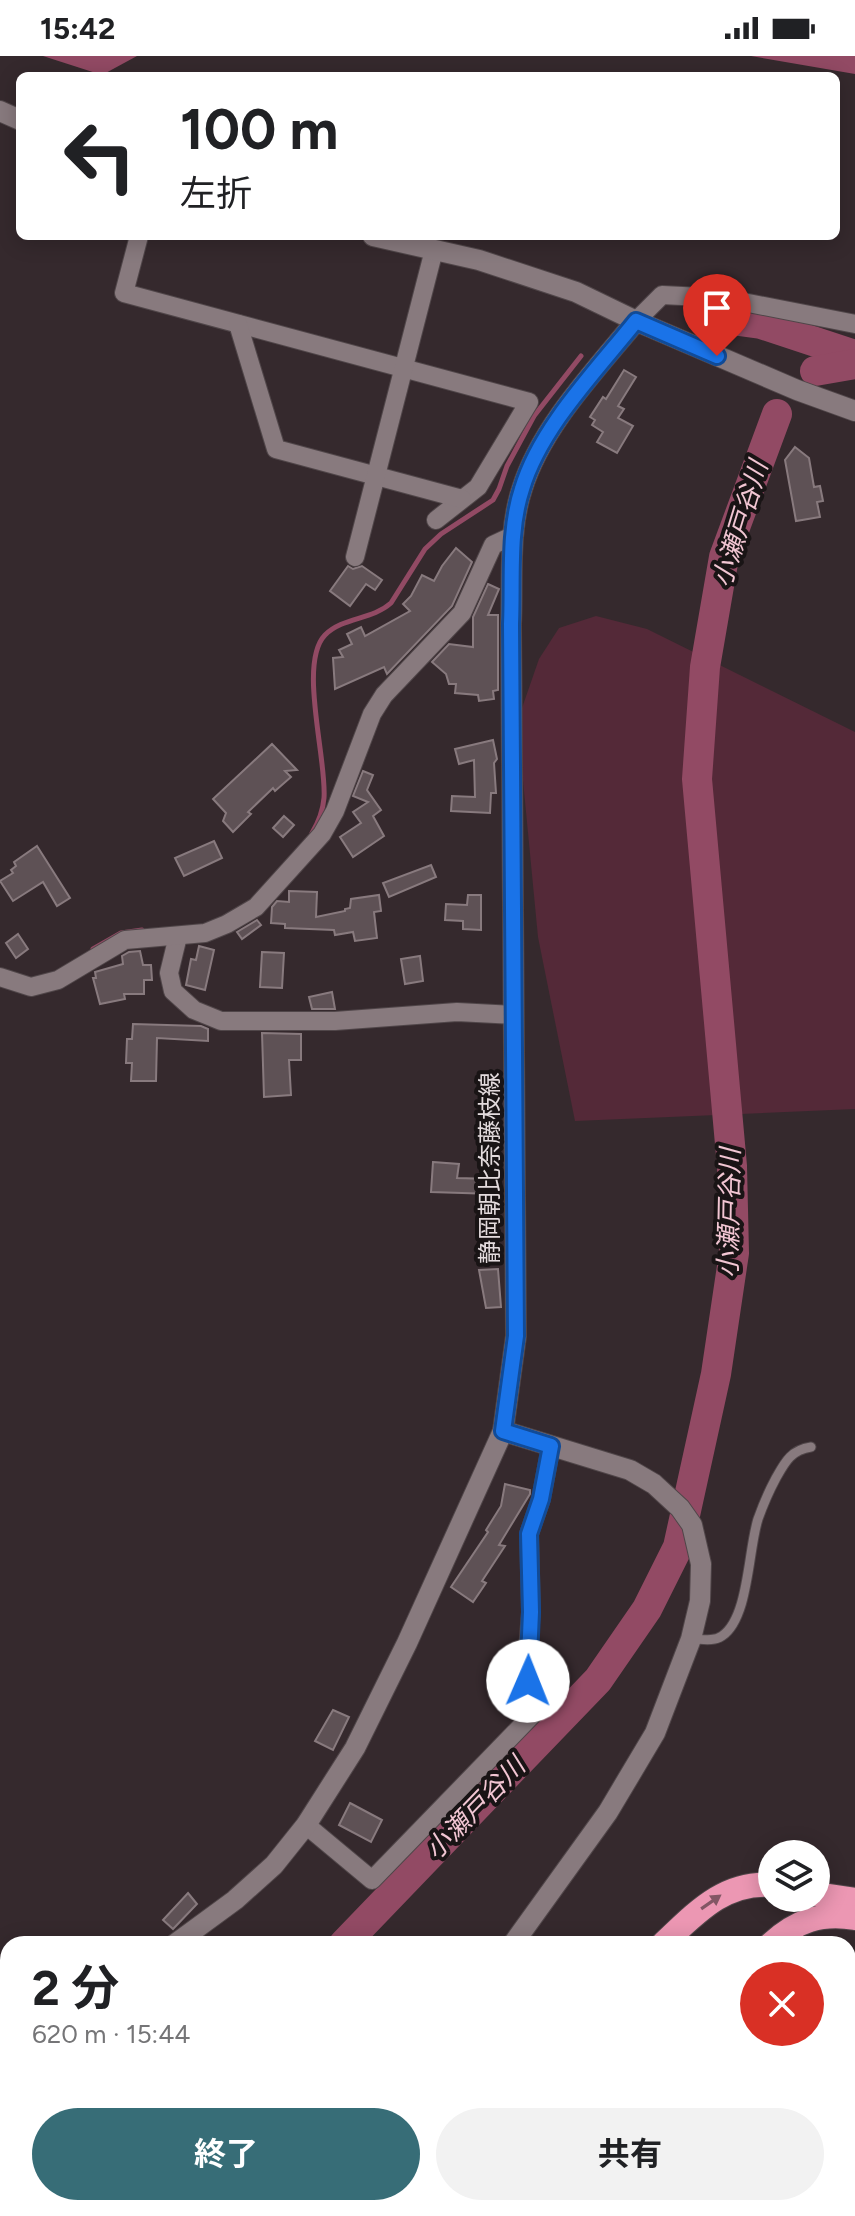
<!DOCTYPE html>
<html lang="ja">
<meta charset="utf-8">
<style>
body{margin:0;font-family:Figtree,"Noto Sans JP",sans-serif;background:#f2f2f2;color:#202124;height:100vh;display:flex;flex-direction:column;font-size:30px;white-space:nowrap}
*{box-sizing:border-box;margin:0}
p{font-size:26px;color:#757577}
.icon{flex:none;width:44px;height:44px;fill:none;stroke:currentColor;stroke-width:2;stroke-linecap:round;stroke-linejoin:round}
.map{position:relative;flex:1;overflow:hidden}
.panel{position:absolute;left:0px;top:1880px;width:856px;height:280px;display:flex;flex-direction:column;background:#fff;border-radius:24px 24px 0 0;box-shadow:0 4px 20px #0003}
.panel>*{flex:none}
.top-card{position:absolute;left:16px;top:16px;width:824px;height:168px;border-radius:12px;box-shadow:0 4px 20px #0003;background:#fff;color:#202124;overflow:hidden}
.fabs{position:absolute;left:758px;top:1784px;display:grid;gap:16px}
.fabs a{display:grid;place-items:center;width:72px;height:72px;border-radius:50%;background:#fff;box-shadow:0 4px 20px #0003;font-size:40px}
.pin{position:absolute;display:grid;place-items:center;width:68px;height:68px;color:#fff;margin:-82px -34px;border-radius:50% 50% 50% 0;rotate:-45deg;box-shadow:0 0 8px #0007}
.pin .icon{rotate:45deg}
.me{position:absolute;width:88px;margin:-44px;rotate:1deg;stroke-linejoin:round;filter:drop-shadow(0 0 6px #0008)}
.turn{display:flex;align-items:center;gap:28px;height:168px;padding:0 32px;font-size:36px}
.turn .icon{width:104px;height:104px;stroke-width:2.5}
.turn b{display:block;font-size:56px;line-height:68px}
.round{display:grid;place-items:center;flex:none;width:84px;height:84px;border-radius:42px;background:#f2f2f2}
.head{display:flex;align-items:center;justify-content:space-between;height:136px;padding:0 32px}
h1{font-size:48px;font-weight:700;line-height:60px}
.button{display:flex;gap:16px;margin-top:auto;padding:16px 32px}
.button a{flex:1;height:92px;border-radius:48px;background:#376d77;color:#fff;font-size:32px;font-weight:700;line-height:92px;text-align:center}
.button a+a{background:#f2f2f2;color:#202124}
.status{display:flex;justify-content:space-between;align-items:center;height:56px;padding:0 40px;background:#fff;direction:ltr}
.status svg{height:22px;fill:currentColor}
.map>svg:first-child{display:block}
</style>
<div class="status"><b>15:42</b><svg viewBox="0 0 49 12"><path d="M0 12V9h3v3zM5 12V6h3v6zM10 12V3h3v9zM15 12V0h3v12zM26 1h20v11H26zM47 4h2v5h-2z"/></svg></div>
<div class="map">
<svg width="855" height="2160" viewBox="0 0 855 2160">
<rect width="100%" height="100%" fill="#35292d"/>
<polygon fill="#542938" points="596,560 647,573 855,676 855,1053 575,1065 538,881 520,693 522,652 539,603 559,572"/>
<g fill="#924a64">
<polygon points="43,0 137,0 102,19"/>
<polygon points="751,0 855,0 855,18"/>
</g>
<g fill="none" stroke-linecap="round" stroke-linejoin="round">
<g stroke="#924a64" stroke-width="5">
<path d="M 312,777 C 318,767 323,754 324,742 C 327,703 298,607 325,579 C 343,561 372,564 391,547 L 425,493 L 441,478 L 493,444 L 499,433 L 507,410 L 534,360 L 581,300"/>
<polyline points="93,893 121,877 142,874"/>
</g>
<g stroke="#924a64" stroke-width="30">
<polyline points="702,260 761,268 855,299"/>
<polyline points="815,315 855,308"/>
<polyline points="344,1888 598,1624 647,1553 678,1491 716,1318 734,1197 732,1110 697,723 705,611 724,501 777,358"/>
<polyline points="0,2143 8,2138"/>
</g>
</g>
<g fill="#5e5155" stroke="#887a7e" stroke-width="2">
<polygon points="624,314 636,321 618,350 624,353 618,362 633,370 617,397 597,386 603,376 592,369 595,364 590,361 603,341 606,343"/>
<polygon points="795,391 809,402 814,431 820,430 823,445 817,446 820,461 796,465 785,404"/>
<polygon points="456,492 472,506 452,550 387,618 384,611 335,633 333,602 343,601 339,594 352,588 347,578 361,571 365,580 410,555 403,548 411,540 422,519 434,525 442,510"/>
<polygon points="348,510 353,513 362,510 382,524 375,534 366,528 350,550 330,535"/>
<polygon points="488,528 499,533 488,559 498,559 498,634 493,635 494,643 479,645 478,639 455,637 456,628 449,628 446,618 432,606 449,588 473,591 473,561"/>
<polygon points="493,684 497,703 494,707 496,737 491,737 490,757 451,755 452,740 475,741 474,704 459,708 455,693"/>
<polygon points="272,688 297,714 285,715 291,721 275,735 273,732 248,756 251,758 233,776 223,765 226,757 213,743"/>
<polygon points="363,715 373,719 367,734 381,754 373,760 384,780 353,801 340,781 361,767 353,756 368,746 353,740"/>
<polygon points="284,760 294,769 283,781 273,772"/>
<polygon points="214,785 222,802 184,820 175,802"/>
<polygon points="37,790 70,842 57,850 43,826 13,845 0,825 13,817 11,814 16,810 14,806"/>
<polygon points="431,809 436,821 389,841 383,827"/>
<polygon points="289,835 317,836 316,861 345,855 345,853 350,852 351,843 379,839 381,855 374,856 377,882 355,885 353,876 335,879 334,874 285,872 285,868 271,867 272,851 277,845 289,846"/>
<polygon points="468,839 481,839 481,874 463,873 463,865 445,864 446,848 467,849"/>
<polygon points="257,864 261,869 242,883 237,876"/>
<polygon points="18,878 28,893 16,902 6,887"/>
<polygon points="199,890 214,894 205,934 186,929 191,903 196,904"/>
<polygon points="140,895 143,909 151,909 152,924 144,924 144,938 124,938 125,943 100,948 93,922 96,922 95,916 123,908 122,900 129,896"/>
<polygon points="262,896 284,897 282,932 260,931"/>
<polygon points="420,900 423,925 405,928 401,903"/>
<polygon points="332,936 335,953 312,953 309,941"/>
<polygon points="133,968 201,970 208,973 208,985 157,982 156,1025 131,1025 132,1007 126,1007 127,983 132,983"/>
<polygon points="262,977 301,978 301,1004 289,1004 291,1039 264,1041"/>
<polygon points="433,1106 459,1108 457,1122 493,1123 493,1138 431,1136"/>
<polygon points="498,1213 501,1251 486,1252 479,1214"/>
<polygon points="505,1428 530,1434 530,1438 499,1489 505,1490 482,1525 486,1527 473,1546 451,1531 488,1476 486,1474 501,1450"/>
<polygon points="333,1654 349,1661 333,1694 315,1685"/>
<polygon points="350,1747 382,1764 371,1786 339,1769"/>
<polygon points="188,1837 197,1848 173,1873 163,1864"/>
</g>
<g fill="none" stroke-linecap="round" stroke-linejoin="round">
<g stroke="#504649" stroke-width="11">
<path id="service" d="M 691,1583 C 702,1583 713,1586 722,1580 C 749,1562 748,1494 758,1463 C 763,1449 769,1435 776,1422 C 785,1406 791,1394 811,1391"/>
</g>
<g stroke="#504649" stroke-width="20">
<g id="minor">
<polyline points="139,180 124,237 529,346 478,431 436,464"/>
<polyline points="636,265 662,239 723,242 855,268"/>
<polyline points="238,268 276,393 462,443"/>
<polyline points="355,501 434,194"/>
<polyline points="178,880 169,917 173,935 194,954 221,965 335,965 457,956 514,959"/>
<polyline points="0,921 31,931 58,924 125,884 205,877 227,868 256,851 322,778 335,755 372,658 384,639 462,557 493,489 514,479"/>
<polyline points="306,1769 372,1824 535,1656 529,1644 527,1605 531,1556 529,1478 541,1443 551,1390"/>
</g>
</g>
<g stroke="#504649" stroke-width="22">
<g id="tertiary">
<polyline points="503,1375 630,1414 654,1428 680,1452 692,1469 701,1508 700,1545 691,1583 655,1677 608,1756 513,1888"/>
<polyline points="335,2160 339,2152"/>
</g>
</g>
<g stroke="#504649" stroke-width="22">
<g id="secondary">
<polyline points="0,55 20,64"/>
<polyline points="373,180 479,204 576,236 636,265 797,334 855,355"/>
<path d="M 175,1888 L 235,1844 L 274,1809 L 306,1769 L 355,1692 L 407,1587 L 503,1375 L 516,1280 L 511,568 C 513,524 508,475 522,433 C 541,371 595,315 636,265"/>
<polyline points="0,2022 8,2016"/>
</g>
</g>
<g stroke="#504649" stroke-width="26">
<g id="motorway">
<polyline points="816,1838 855,1844"/>
<path d="M 663,1888 C 695,1858 724,1825 772,1829"/>
<path d="M 771,1888 C 796,1865 821,1856 855,1862"/>
<polyline points="418,2160 423,2152"/>
<polyline points="497,2160 506,2152"/>
</g>
</g>
<use href="#service" stroke="#887a7e" stroke-width="9"/>
<use href="#minor" stroke="#887a7e" stroke-width="18"/>
<use href="#tertiary" stroke="#887a7e" stroke-width="20"/>
<use href="#secondary" stroke="#887a7e" stroke-width="20"/>
<use href="#motorway" stroke="#ec97b3" stroke-width="24"/>
</g>
<defs><path id="oneway-solid" d="M-6-.8H1V-3.2L6.5 0L1 3.2V.8H-6Z" transform="scale(2)"/></defs>
<use fill="#825664" href="#oneway-solid" transform="translate(711 1846) rotate(-35)"/>
<g fill="none" stroke-linecap="round" stroke-linejoin="round">
<g stroke="#114b97" stroke-width="20">
<path id="route" d="M 528,1625 L 531,1556 L 529,1478 L 541,1443 L 551,1390 L 503,1375 L 516,1280 L 511,568 C 513,524 508,475 522,433 C 540,372 596,315 636,265 L 717,300"/>
</g>
<use href="#route" stroke="#1a73e8" stroke-width="14"/>
</g>
<g text-anchor="middle" dominant-baseline="central" stroke-width="8" stroke-linejoin="round" paint-order="stroke">
<g font-size="24" fill="#e3dbdd" stroke="#191415">
<text transform="translate(489 1112) rotate(-90)">静岡朝比奈藤枝線</text>
</g>
<g font-size="26" font-style="italic" fill="#f2c6d3" stroke="#191415">
<text transform="translate(740 468) rotate(-73)">小瀬戸谷川</text>
<text transform="translate(729 1157) rotate(-89)">小瀬戸谷川</text>
<text transform="translate(475 1752) rotate(-46)">小瀬戸谷川</text>
</g>
</g>
</svg>
<div class="fabs">
<a><svg class="icon" aria-label="layers" viewBox="0 0 24 24"><path d="M12 4l9 5-9 5-9-5zM3 14l9 5 9-5"/></svg></a>
</div>
<div class="pin" style="left:717px;top:300px;background:#d93025"><svg class="icon" aria-label="arrive" viewBox="0 0 24 24"><path d="M6 21V4h12l-3 4 3 4H6"/></svg></div>
<svg class="me" style="left:528px;top:1625px" viewBox="-20 -20 40 40"><circle r="19" fill="#fff"/><path d="M0-13L10 11 0 6-10 11z" fill="#1a73e8"/></svg>
<div class="top-card">
<div class="turn"><svg class="icon" aria-label="left" viewBox="0 0 24 24"><path d="M17 20v-9H6M10 6l-5 5 5 5"/></svg><div><b>100 m</b>左折</div></div>
</div>
<section class="panel">
<div class="head"><div><h1>2 分</h1><p>620 m · 15:44</p></div><a class="round" style="background:#d93025;color:#fff"><svg class="icon" aria-label="close" viewBox="0 0 24 24"><path d="M6 6l12 12M18 6L6 18"/></svg></a></div>
<div class="button"><a>終了</a><a>共有</a></div>
</section>
</div>
